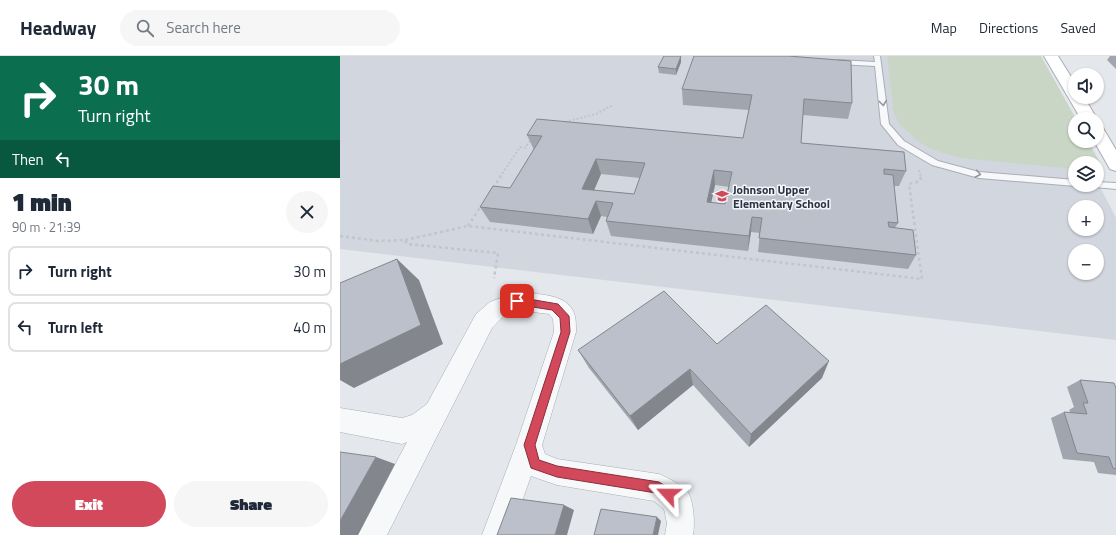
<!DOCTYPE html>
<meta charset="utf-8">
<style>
body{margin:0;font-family:"Titillium Web",sans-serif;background:#f6f6f7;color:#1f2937;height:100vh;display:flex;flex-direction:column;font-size:15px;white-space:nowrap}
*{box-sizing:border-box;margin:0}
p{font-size:13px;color:#747a83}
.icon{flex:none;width:22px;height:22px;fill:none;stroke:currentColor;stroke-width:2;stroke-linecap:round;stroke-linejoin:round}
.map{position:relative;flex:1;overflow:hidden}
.sheet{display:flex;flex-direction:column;background:#fff;width:340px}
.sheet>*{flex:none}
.banner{background:#0b6e4f;color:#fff;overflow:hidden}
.fabs{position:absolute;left:728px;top:12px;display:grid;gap:8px}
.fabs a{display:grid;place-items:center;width:36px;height:36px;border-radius:50%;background:#fff;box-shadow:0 1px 3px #0004;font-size:20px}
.pin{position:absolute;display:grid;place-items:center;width:34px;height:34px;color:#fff;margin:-17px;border-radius:8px;box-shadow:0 2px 6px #0006}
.me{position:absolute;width:44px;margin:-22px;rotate:294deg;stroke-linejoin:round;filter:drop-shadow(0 0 3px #0008)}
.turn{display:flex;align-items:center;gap:14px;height:84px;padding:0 12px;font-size:18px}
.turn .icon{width:52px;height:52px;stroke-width:2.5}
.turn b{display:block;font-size:28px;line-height:34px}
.then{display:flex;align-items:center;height:38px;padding:0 12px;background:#0003;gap:8px;font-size:15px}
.round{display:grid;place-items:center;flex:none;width:42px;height:42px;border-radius:21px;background:#f6f6f7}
.head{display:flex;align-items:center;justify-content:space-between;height:68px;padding:0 12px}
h1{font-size:24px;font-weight:800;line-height:30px}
.primary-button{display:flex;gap:8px;margin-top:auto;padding:8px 12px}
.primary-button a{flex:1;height:46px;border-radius:24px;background:#d1495b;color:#fff;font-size:16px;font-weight:800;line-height:46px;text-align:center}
.primary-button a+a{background:#f6f6f7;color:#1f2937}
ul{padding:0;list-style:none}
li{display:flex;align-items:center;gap:12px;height:50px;margin:0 8px 6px;padding:0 4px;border:2px solid #e0e1e3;border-radius:8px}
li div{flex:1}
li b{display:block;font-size:15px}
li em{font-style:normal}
header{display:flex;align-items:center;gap:24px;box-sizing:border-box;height:56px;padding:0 20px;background:#fff;border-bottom:1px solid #e0e1e3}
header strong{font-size:19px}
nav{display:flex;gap:22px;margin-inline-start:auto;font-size:14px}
.search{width:280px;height:36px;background:#f6f6f7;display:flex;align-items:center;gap:10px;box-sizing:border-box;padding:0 14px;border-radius:22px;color:#747a83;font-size:15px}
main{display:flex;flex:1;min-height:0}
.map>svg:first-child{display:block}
</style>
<header>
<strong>Headway</strong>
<div class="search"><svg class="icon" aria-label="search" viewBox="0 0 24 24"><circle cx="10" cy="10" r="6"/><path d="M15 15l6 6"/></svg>Search here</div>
<nav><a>Map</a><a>Directions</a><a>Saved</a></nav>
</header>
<main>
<section class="sheet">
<div class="banner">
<div class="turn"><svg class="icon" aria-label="right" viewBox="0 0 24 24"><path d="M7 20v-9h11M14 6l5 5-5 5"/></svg><div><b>30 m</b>Turn right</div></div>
<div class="then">Then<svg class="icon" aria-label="left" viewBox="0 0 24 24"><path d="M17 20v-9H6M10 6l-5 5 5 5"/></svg></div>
</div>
<div class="head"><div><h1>1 min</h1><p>90 m · 21:39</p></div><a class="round"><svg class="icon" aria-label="close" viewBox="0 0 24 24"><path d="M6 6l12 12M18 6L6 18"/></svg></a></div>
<ul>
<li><svg class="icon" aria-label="right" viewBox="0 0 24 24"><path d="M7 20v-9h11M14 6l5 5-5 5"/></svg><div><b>Turn right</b></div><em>30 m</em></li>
<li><svg class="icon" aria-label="left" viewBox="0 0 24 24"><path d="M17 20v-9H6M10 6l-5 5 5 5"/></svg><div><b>Turn left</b></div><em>40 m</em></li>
</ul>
<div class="primary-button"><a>Exit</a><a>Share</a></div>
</section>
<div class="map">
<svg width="776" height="479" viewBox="0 0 776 479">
<rect width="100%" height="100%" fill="#e4e7ec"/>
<path fill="#d2d6de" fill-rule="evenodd" d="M 0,0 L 692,0 L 735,85 L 735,129 L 757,129 L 757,125 L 776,162 L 776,284 L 0,193 ZM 735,151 L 757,151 L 757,173 L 735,173 ZM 735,195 L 757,195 L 757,217 L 735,217 Z"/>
<polygon fill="#c9d6c5" points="547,0 701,0 736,63 735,85 748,85 763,112 757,114 757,107 735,107 735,113 621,102 591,93 579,86 560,69 554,58"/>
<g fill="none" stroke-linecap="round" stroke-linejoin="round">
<g stroke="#a9aeb7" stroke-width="2">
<g id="lane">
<polygon points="534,0 540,0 549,68 564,85 598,105 639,116 735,124 735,129 738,129 735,130 639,122 592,109 558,89 541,68 535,10 498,8 495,6 498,4 535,6"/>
<polygon points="757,126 776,127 776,133 754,131 753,129 757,129"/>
</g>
</g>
<g stroke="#a9aeb7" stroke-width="1">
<path id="street" d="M 177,236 C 196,239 229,236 235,260 C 236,265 236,271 236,276 L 202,389 L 205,398 L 217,403 L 319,418 C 328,422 340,428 347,435 C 354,444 355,468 353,479 L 325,479 L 327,467 L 324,453 L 314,445 L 217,429 L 191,420 L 170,479 L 142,479 L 176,389 L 214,276 L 213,263 L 209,258 L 177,254 L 166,258 L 152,272 L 47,479 L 18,479 L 67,386 L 62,388 L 0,376 L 0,352 L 62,362 L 72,359 L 87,348 L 136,258 L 150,246 Z"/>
</g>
<g stroke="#a9aeb7" stroke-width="2">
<g id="secondary">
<polygon points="704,0 718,0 735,27 735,41 744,41 757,63 741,63"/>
<polygon points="757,71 763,72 776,94 776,115 770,113 754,85 757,85"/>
</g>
</g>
<g stroke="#c2c5cb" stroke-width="2" stroke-dasharray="2 2" stroke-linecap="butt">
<polyline points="225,66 256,58 273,49"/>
<polyline points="579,114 581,121"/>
<polyline points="160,121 180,91 185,92 191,83"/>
</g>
<g stroke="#c2c5cb" stroke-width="2.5" stroke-dasharray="3 3" stroke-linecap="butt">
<polyline points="153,132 161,120"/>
<polyline points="128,170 141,150"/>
<polyline points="0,180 38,185 65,184 67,188 158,197 154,222"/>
<polyline points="65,184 128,170 582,223 569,128 577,126 581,123 580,120"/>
</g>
<use href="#lane" fill="#f7f8fa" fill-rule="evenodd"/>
<use href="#street" fill="#f7f8fa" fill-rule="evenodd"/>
<use href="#secondary" fill="#fff" fill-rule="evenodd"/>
</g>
<g fill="#a1a5ae" fill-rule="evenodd">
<polygon points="341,0 341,6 336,19 319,17 318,11"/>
<polygon points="770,0 776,0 776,13 767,4"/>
<path d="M 342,33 L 512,47 L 508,63 L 463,59 L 461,87 L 566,115 L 559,130 L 554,130 L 558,167 L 555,172 L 576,199 L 568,213 L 418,196 L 420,177 L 411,176 L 408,195 L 271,180 L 266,165 L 267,161 L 261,160 L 253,178 L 150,166 L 140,151 L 170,132 L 194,94 L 187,79 L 403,82 L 409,54 L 343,49 ZM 261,118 L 300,122 L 294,138 L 254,134 ZM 375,129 L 389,131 L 385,148 L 371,147 Z"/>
<polygon points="377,288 482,322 409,391 353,329 298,374 249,312 238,294"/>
<polygon points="740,324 776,332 776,419 758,417 754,406 723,403 711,362 724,356 730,356 729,354 734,351 727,331"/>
</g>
<g fill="#83868d">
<polygon points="341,0 341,6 336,19 336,13"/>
<polygon points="256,103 261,118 248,148 242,133"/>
<polygon points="374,114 375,129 368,161 367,146"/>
<polygon points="256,145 261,160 253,178 248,163"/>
<polygon points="412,161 411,176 408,195 409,180"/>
<polygon points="57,203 79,224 103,288 14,332 0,324 0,308"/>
<polygon points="489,305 482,322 409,391 411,378"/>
<polygon points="350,313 353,329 298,374 290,360"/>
<polygon points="36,401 55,408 18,479 0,479 0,465"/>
<polygon points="224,449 234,454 227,479 215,479"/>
<polygon points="317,461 321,465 318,479 313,479"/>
</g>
<g fill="#bbc0ca" stroke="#83868d" fill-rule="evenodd">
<polygon points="324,0 341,0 336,13 318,11"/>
<path d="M 354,0 L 448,0 L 511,5 L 512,47 L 464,43 L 461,87 L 564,96 L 566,115 L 544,113 L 544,118 L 553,119 L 558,167 L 548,166 L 549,171 L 573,174 L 576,199 L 419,182 L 422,162 L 412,161 L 409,180 L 266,165 L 273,147 L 256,145 L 248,163 L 140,151 L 153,130 L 170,132 L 202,80 L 187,79 L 197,63 L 403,82 L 412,39 L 342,33 ZM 256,103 L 305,107 L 294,138 L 242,133 ZM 374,114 L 392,116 L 385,148 L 367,146 Z"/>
<polygon points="57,203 81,269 0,308 0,227"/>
<polygon points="324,235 377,288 426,249 489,305 411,378 350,313 290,360 238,294"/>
<polygon points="740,324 774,327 776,332 776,413 773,412 769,401 737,397 724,356 747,358 743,347 748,347"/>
<polygon points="0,396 36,401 0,465"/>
<polygon points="171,442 224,449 215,479 157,479"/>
<polygon points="261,453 317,461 313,479 254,479"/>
</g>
<defs><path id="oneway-chevron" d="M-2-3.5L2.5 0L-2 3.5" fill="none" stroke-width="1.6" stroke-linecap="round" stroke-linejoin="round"/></defs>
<g stroke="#9196a0">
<use href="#oneway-chevron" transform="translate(543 47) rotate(83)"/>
<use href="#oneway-chevron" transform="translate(638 118) rotate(11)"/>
</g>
<polygon fill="#d1495b" stroke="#882f3b" points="177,241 218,248 229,260 230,276 195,389 199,404 217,410 319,426 332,434 334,438 332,442 328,444 316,437 217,421 191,412 184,389 221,276 220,262 212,254 173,248 172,245 173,242"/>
<defs>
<g id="school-bare" transform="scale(1.08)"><path d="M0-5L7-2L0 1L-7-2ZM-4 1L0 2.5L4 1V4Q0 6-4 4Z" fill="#d1495b" stroke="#f4f6f9" stroke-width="2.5" paint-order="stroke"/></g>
</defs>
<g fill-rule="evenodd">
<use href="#school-bare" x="382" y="140"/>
</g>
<g text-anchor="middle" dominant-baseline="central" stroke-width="3" stroke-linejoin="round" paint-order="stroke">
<g font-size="12" font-weight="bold" fill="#2b3445" stroke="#f4f6f9" text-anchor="start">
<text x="393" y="133">Johnson Upper<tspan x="393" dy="14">Elementary School</tspan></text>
</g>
</g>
</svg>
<div class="fabs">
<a><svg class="icon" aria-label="sound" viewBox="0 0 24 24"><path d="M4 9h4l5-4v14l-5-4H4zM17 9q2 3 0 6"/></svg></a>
<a><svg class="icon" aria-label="search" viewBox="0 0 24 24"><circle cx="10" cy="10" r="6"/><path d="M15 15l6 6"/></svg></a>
<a><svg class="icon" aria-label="layers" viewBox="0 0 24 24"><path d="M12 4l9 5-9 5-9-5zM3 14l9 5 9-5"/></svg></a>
<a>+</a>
<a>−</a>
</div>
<div class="pin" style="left:177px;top:245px;background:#d93025"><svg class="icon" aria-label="arrive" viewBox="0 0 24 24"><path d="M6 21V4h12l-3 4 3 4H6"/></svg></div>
<svg class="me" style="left:328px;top:438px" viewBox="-20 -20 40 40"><path d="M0-17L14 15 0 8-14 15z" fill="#d1495b" stroke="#fff" stroke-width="4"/></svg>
</div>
</main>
